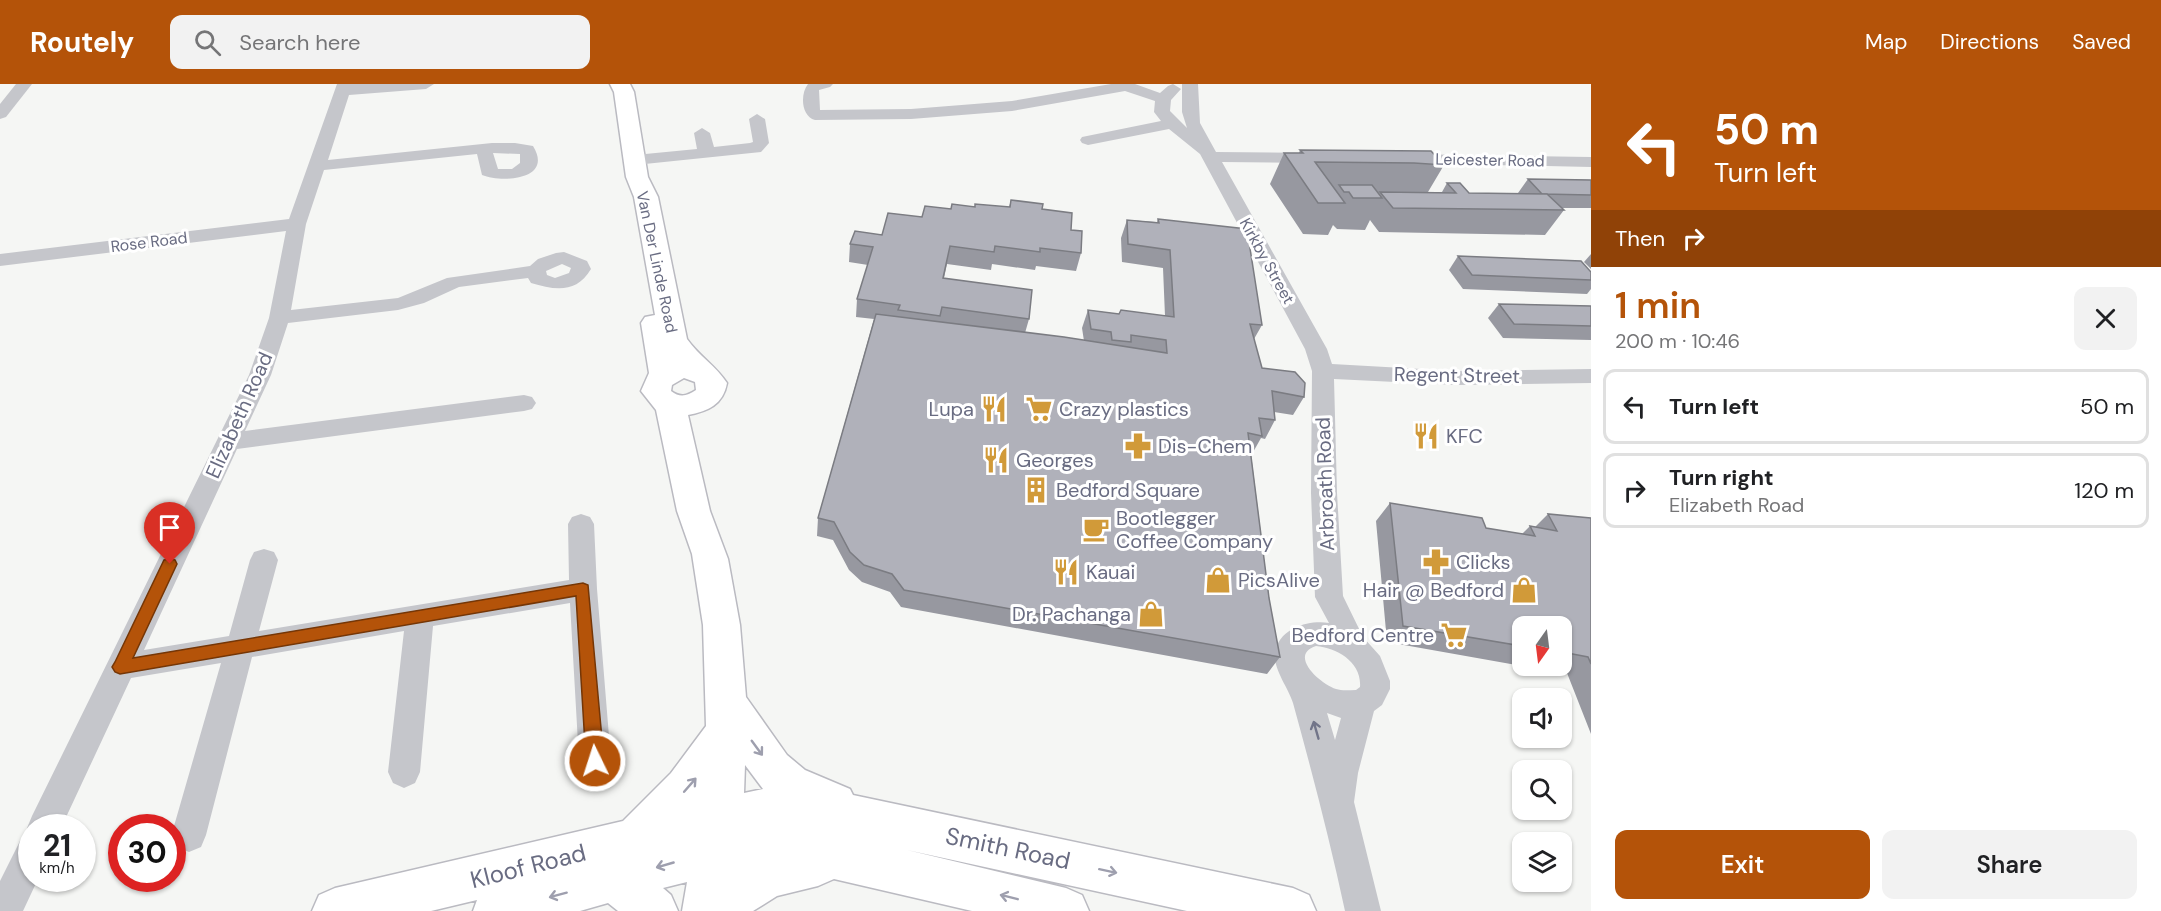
<!DOCTYPE html>
<meta charset="utf-8">
<style>
body{margin:0;font-family:"DM Sans",sans-serif;background:#f2f2f2;color:#202124;height:100vh;display:flex;flex-direction:column;font-size:22px;white-space:nowrap}
*{box-sizing:border-box;margin:0}
p{font-size:20px;color:#757577}
.icon{flex:none;width:33px;height:33px;fill:none;stroke:currentColor;stroke-width:2;stroke-linecap:round;stroke-linejoin:round}
.map{position:relative;flex:1;overflow:hidden}
.details{display:flex;flex-direction:column;background:#fff;width:570px}
.details>*{flex:none}
.hud{background:#b45309;color:#fff;overflow:hidden}
.needle{width:39px;rotate:194deg}
.controls{position:absolute;left:1512px;top:532px;display:grid;gap:12px}
.controls a{display:grid;place-items:center;width:60px;height:60px;border-radius:12px;background:#fff;box-shadow:0 2px 4px #0004;font-size:30px}
.speed{position:absolute;left:18px;top:730px;display:flex;gap:12px;font-size:30px;font-weight:700;text-align:center}
.speed>*{display:grid;place-content:center;width:78px;height:78px;border-radius:50%;background:#fff;box-shadow:0 2px 4px #0004;line-height:1}
.speed small{font-size:15px;font-weight:400}
.speed .limit{border:9px solid #d22;background:#fff;color:#111}
.pin{position:absolute;display:grid;place-items:center;width:51px;height:51px;color:#fff;margin:-62px -26px;border-radius:50% 50% 50% 0;rotate:-45deg;box-shadow:0 0 6px #0007}
.pin .icon{rotate:45deg}
.me{position:absolute;width:66px;margin:-33px;rotate:356deg;stroke-linejoin:round;filter:drop-shadow(0 0 4px #0008)}
.turn{display:flex;align-items:center;gap:21px;height:126px;padding:0 24px;font-size:27px}
.turn .icon{width:78px;height:78px;stroke-width:2.5}
.turn b{display:block;font-size:42px;line-height:51px}
.then{display:flex;align-items:center;height:57px;padding:0 24px;background:#0003;gap:12px;font-size:22px}
.round{display:grid;place-items:center;flex:none;width:63px;height:63px;border-radius:12px;background:#f2f2f2}
.head{display:flex;align-items:center;justify-content:space-between;height:102px;padding:0 24px}
h1{font-size:36px;font-weight:600;line-height:45px;color:#b45309}
.button{display:flex;gap:12px;margin-top:auto;padding:12px 24px}
.button a{flex:1;height:69px;border-radius:12px;background:#b45309;color:#fff;font-size:24px;font-weight:600;line-height:69px;text-align:center}
.button a+a{background:#f2f2f2;color:#202124}
ul{padding:0;list-style:none}
li{display:flex;align-items:center;gap:18px;height:75px;margin:0 12px 9px;padding:0 12px;border:3px solid #e0e0e0;border-radius:12px}
li div{flex:1}
li b{display:block;font-size:22px}
li em{font-style:normal}
header{display:flex;align-items:center;gap:36px;box-sizing:border-box;height:84px;padding:0 30px;background:#b45309;color:#fff}
header strong{font-size:28px}
nav{display:flex;gap:33px;margin-inline-start:auto;font-size:21px}
.search{width:420px;height:54px;background:#f2f2f2;display:flex;align-items:center;gap:15px;box-sizing:border-box;padding:0 21px;border-radius:12px;color:#757577;font-size:22px}
main{display:flex;flex:1;min-height:0}
.map>svg:first-child{display:block}
</style>
<header>
<strong>Routely</strong>
<div class="search"><svg class="icon" aria-label="search" viewBox="0 0 24 24"><circle cx="10" cy="10" r="6"/><path d="M15 15l6 6"/></svg>Search here</div>
<nav><a>Map</a><a>Directions</a><a>Saved</a></nav>
</header>
<main>
<div class="map">
<svg width="1591" height="827" viewBox="0 0 1591 827">
<rect width="100%" height="100%" fill="#f5f6f4"/>
<g fill="none" stroke-linecap="round" stroke-linejoin="round">
<g stroke="#babac1" stroke-width="3">
<path id="secondary" d="M 610,0 L 630,0 L 634,8 L 648,93 L 658,113 L 687,255 C 699,272 716,282 727,299 C 723,321 708,327 688,331 L 710,427 L 728,475 L 740,541 L 746,613 L 787,671 L 805,686 L 850,705 L 853,711 L 1293,804 L 1309,811 L 1316,827 L 1187,827 L 907,766 L 1066,804 L 1082,811 L 1089,827 L 972,827 L 834,795 L 818,802 L 777,812 L 753,827 L 682,827 L 687,798 L 663,804 L 671,811 L 678,827 L 618,827 L 608,819 L 580,827 L 473,827 L 477,816 L 431,827 L 312,827 L 319,811 L 335,804 L 623,737 L 671,689 L 706,642 L 703,541 L 692,470 L 677,427 L 656,326 L 641,307 L 649,289 L 641,239 L 645,233 L 655,231 L 634,113 L 626,93 L 614,8 ZM 684,294 L 695,298 L 696,306 C 687,312 680,314 671,307 L 672,301 ZM 745,681 L 763,705 L 744,709 Z"/>
</g>
<g fill="#c5c6cb" fill-rule="evenodd">
<polygon points="16,0 32,0 6,33 0,35 0,20"/>
<path d="M 337,0 L 434,0 L 426,5 L 349,11 L 328,76 L 492,59 L 515,59 L 533,62 C 554,96 502,99 482,91 L 477,70 L 324,86 L 306,140 L 291,226 L 398,214 L 447,194 L 530,182 L 538,175 L 556,169 L 564,168 L 587,177 L 591,185 C 576,210 555,206 531,199 L 528,194 L 459,203 L 424,219 L 398,226 L 288,239 L 271,291 L 245,347 L 524,311 L 532,313 L 536,319 L 532,325 L 524,327 L 237,365 L 144,566 L 229,552 L 250,476 L 254,468 L 264,465 L 274,468 L 278,476 L 259,547 L 569,496 L 568,440 L 572,433 L 581,430 L 590,433 L 594,440 L 597,505 L 611,677 L 606,688 L 595,692 L 584,688 L 579,677 L 570,519 L 433,542 L 420,688 L 415,699 L 404,704 L 393,699 L 388,688 L 404,547 L 252,573 L 206,751 L 201,763 L 189,768 L 177,763 L 172,749 L 221,579 L 131,594 L 61,744 L 32,744 L 32,795 L 38,795 L 23,827 L 0,827 L 0,797 L 20,757 L 31,752 L 27,744 L 32,732 L 249,291 L 269,234 L 286,147 L 0,182 L 0,170 L 289,135 ZM 493,69 L 520,70 L 520,79 L 512,85 L 498,85 ZM 562,180 L 571,184 L 569,189 L 555,194 L 547,191 L 546,187 Z"/>
<path d="M 808,0 L 833,0 L 830,3 L 819,6 L 820,26 L 911,25 L 1012,17 L 1111,0 L 1135,0 L 1160,9 L 1168,2 L 1173,0 L 1181,5 L 1171,16 L 1170,27 L 1187,44 L 1182,28 L 1182,0 L 1198,0 L 1200,39 L 1216,68 L 1315,69 L 1321,70 L 1323,74 L 1321,78 L 1315,79 L 1222,78 L 1327,265 L 1332,280 L 1457,287 L 1591,285 L 1591,299 L 1457,301 L 1334,295 L 1337,409 L 1343,512 L 1363,553 L 1380,572 L 1390,597 L 1390,605 L 1382,621 L 1374,627 L 1358,689 L 1354,718 L 1381,827 L 1345,827 C 1330,757 1312,688 1293,619 C 1288,602 1270,582 1276,564 C 1283,543 1310,536 1329,539 L 1315,513 L 1311,409 L 1312,287 L 1305,265 L 1200,70 L 1169,45 L 1088,61 L 1082,59 L 1080,56 L 1082,53 L 1161,37 L 1154,28 L 1155,17 L 1125,7 L 1012,27 L 911,35 L 815,36 C 801,32 800,10 808,0 ZM 1316,562 C 1337,564 1362,578 1360,603 L 1356,606 C 1349,606 1342,607 1336,605 C 1320,600 1288,571 1316,562 ZM 1327,629 L 1341,634 L 1335,656 Z"/>
<polygon points="757,30 765,35 769,59 761,68 635,81 629,80 627,76 629,72 635,71 697,65 694,49 702,44 710,49 714,63 750,59 753,58 749,35"/>
<polygon points="1405,70 1591,73 1591,83 1399,79 1397,75 1399,71"/>
</g>
<use href="#secondary" fill="#fff" fill-rule="evenodd"/>
</g>
<g fill="#9798a0">
<polygon points="1300,66 1444,81 1428,108 1442,108 1447,99 1469,109 1518,109 1528,95 1591,96 1591,124 1562,124 1564,126 1545,151 1379,148 1370,136 1365,146 1337,145 1333,141 1328,151 1303,150 1270,100 1284,69 1299,69"/>
<polygon points="1011,116 1042,125 1071,146 1081,169 1076,187 1036,182 1035,186 992,180 991,186 947,180 944,194 1029,235 1025,249 1084,257 1082,244 1088,226 1119,230 1165,232 1163,184 1122,178 1121,154 1127,136 1157,138 1158,135 1262,241 1254,255 1262,284 1304,313 1293,331 1274,328 1275,336 1265,355 1261,354 1252,370 1251,370 1269,514 1280,573 1267,590 901,523 890,508 862,498 849,486 833,456 817,452 818,434 874,235 856,233 857,215 868,181 849,178 850,160 882,151 922,133 975,123 1009,123"/>
<polygon points="1591,170 1591,185 1584,178"/>
<polygon points="1458,172 1591,188 1591,205 1587,210 1463,205 1449,186"/>
<polygon points="1499,220 1591,222 1591,256 1503,254 1488,234"/>
<polygon points="1390,419 1486,444 1522,450 1530,442 1535,443 1548,430 1591,434 1591,650 1567,589 1525,582 1562,582 1562,543 1522,543 1522,582 1387,558 1376,437"/>
</g>
<g fill="#b0b1ba" stroke="#7b7c82" stroke-width="1.5">
<polygon points="1300,66 1431,67 1444,81 1414,79 1315,78 1345,119 1318,119 1284,69 1303,69"/>
<polygon points="1528,95 1591,96 1591,111 1542,110"/>
<polygon points="1447,99 1460,99 1469,109 1547,110 1564,126 1393,124 1380,108 1456,109"/>
<polygon points="1339,101 1372,101 1382,114 1353,114 1349,108 1344,108"/>
<polygon points="1011,116 1043,120 1042,125 1072,129 1071,146 1082,147 1081,169 1040,164 1040,168 995,162 994,168 950,162 943,194 1032,206 1029,235 942,223 940,232 898,226 900,221 857,215 873,163 850,160 855,147 882,151 888,129 922,133 925,122 951,125 952,120 975,123 975,120 1010,123"/>
<polygon points="1158,135 1247,145 1262,241 1250,240 1262,284 1295,288 1305,299 1304,313 1272,307 1275,336 1259,334 1262,352 1248,349 1269,514 1280,573 904,506 892,490 864,481 850,468 834,438 818,434 876,230 1064,253 1167,269 1166,256 1131,251 1131,258 1112,256 1111,248 1091,245 1088,226 1119,230 1121,226 1174,233 1170,166 1128,160 1127,136 1159,139"/>
<polygon points="1458,172 1581,177 1591,188 1591,196 1472,191"/>
<polygon points="1499,220 1591,222 1591,242 1514,240"/>
<polygon points="1390,419 1482,434 1486,444 1535,452 1530,442 1557,447 1548,430 1591,434 1591,580 1588,573 1562,568 1562,543 1522,543 1522,562 1403,542"/>
</g>
<defs><path id="oneway-shaft" d="M-6 0H5M1.5-3L5.5 0L1.5 3" fill="none" stroke-width="1.6" stroke-linecap="round" stroke-linejoin="round" transform="scale(1.5)"/></defs>
<use stroke="#727589" href="#oneway-shaft" transform="translate(1316 646) rotate(-106)"/>
<g stroke="#9e9fae">
<use href="#oneway-shaft" transform="translate(757 664) rotate(54)"/>
<use href="#oneway-shaft" transform="translate(690 701) rotate(-49)"/>
<use href="#oneway-shaft" transform="translate(665 781) rotate(164)"/>
<use href="#oneway-shaft" transform="translate(1108 787) rotate(12)"/>
<use href="#oneway-shaft" transform="translate(558 811) rotate(165)"/>
<use href="#oneway-shaft" transform="translate(1009 813) rotate(-166)"/>
</g>
<polygon fill="#b45309" stroke="#753606" stroke-width="1.5" points="170,475 175,476 177,480 133,574 583,499 588,501 604,677 601,682 595,685 589,682 586,677 576,512 120,590 115,588 112,583 115,578 164,476"/>
<defs>
<g id="restaurant-bare" transform="scale(2.07)"><path d="M-5-6h1v4h1v-4h1v4h1v-4h1v5L-1.5 .5V6h-2V.5L-5-1ZM5-6V6H3V1.5H1.5Q1.5-4 5-6Z" fill="#d19a39" stroke="#fff" stroke-width="2.5" paint-order="stroke"/></g>
<g id="supermarket-bare" transform="scale(2.07)"><path d="M-6-5.5h2.5l.6 2H6L4.5 2H-2.5L-4.4-4H-6ZM-1.5 3.2a1.3 1.3 0 1 0 .1 0ZM3 3.2a1.3 1.3 0 1 0 .1 0Z" fill="#d19a39" stroke="#fff" stroke-width="2.5" paint-order="stroke"/></g>
<g id="pharmacy-bare" transform="scale(2.07)"><path d="M-2-6h4v4h4v4h-4v4h-4v-4h-4v-4h4Z" fill="#d19a39" stroke="#fff" stroke-width="2.5" paint-order="stroke"/></g>
<g id="building-bare" transform="scale(2.07)"><path d="M-4-6H4V6H1V3H-1V6H-4ZM-2.5-4.3h1.7v1.8h-1.7ZM.8-4.3h1.7v1.8H.8ZM-2.5-1h1.7V.8h-1.7ZM.8-1h1.7V.8H.8Z" fill="#d19a39" stroke="#fff" stroke-width="2.5" paint-order="stroke"/></g>
<g id="cafe-bare" transform="scale(2.07)"><path d="M-5.5-4.5H6V0H3Q3 3.5 0 3.5H-2.5Q-5.5 3.5-5.5 0ZM3-3.2v2h1.7v-2ZM-6 4.5H4V6H-6Z" fill="#d19a39" stroke="#fff" stroke-width="2.5" paint-order="stroke"/></g>
<g id="shop-bare" transform="scale(2.07)"><path d="M-5-2.5h2.3a2.7 3.5 0 0 1 5.4 0H5L5.5 6h-11ZM-1.5-2.5h3a1.5 2.3 0 0 0-3 0Z" fill="#d19a39" stroke="#fff" stroke-width="2.5" paint-order="stroke"/></g>
</defs>
<g fill-rule="evenodd">
<use href="#restaurant-bare" x="994" y="325"/>
<use href="#supermarket-bare" x="1039" y="325"/>
<use href="#restaurant-bare" x="1426" y="352"/>
<use href="#pharmacy-bare" x="1138" y="362"/>
<use href="#restaurant-bare" x="996" y="376"/>
<use href="#building-bare" x="1036" y="406"/>
<use href="#cafe-bare" x="1096" y="445"/>
<use href="#pharmacy-bare" x="1436" y="478"/>
<use href="#restaurant-bare" x="1066" y="488"/>
<use href="#shop-bare" x="1218" y="496"/>
<use href="#shop-bare" x="1524" y="506"/>
<use href="#shop-bare" x="1151" y="530"/>
<use href="#supermarket-bare" x="1454" y="551"/>
</g>
<g text-anchor="middle" dominant-baseline="central" stroke-width="6" stroke-linejoin="round" paint-order="stroke">
<g font-size="16" fill="#696c82" stroke="#fff">
<text transform="translate(1490 76) rotate(1)">Leicester Road</text>
<text transform="translate(149 158) rotate(-7)">Rose Road</text>
<text transform="translate(1267 177) rotate(61)">Kirkby Street</text>
<text transform="translate(657 178) rotate(78)">Van Der Linde Road</text>
</g>
<g font-size="20" fill="#696c82" stroke="#fff">
<text transform="translate(1457 291) rotate(1)">Regent Street</text>
<text transform="translate(239 331) rotate(-66)">Elizabeth Road</text>
<text transform="translate(1325 400) rotate(-92)">Arbroath Road</text>
</g>
<g font-size="20" fill="#696c82" stroke="#fff" text-anchor="start">
<text x="974" y="325" text-anchor="end">Lupa</text>
<text x="1059" y="325">Crazy plastics</text>
<text x="1446" y="352">KFC</text>
<text x="1158" y="362">Dis-Chem</text>
<text x="1016" y="376">Georges</text>
<text x="1056" y="406">Bedford Square</text>
<text x="1116" y="434">Bootlegger<tspan x="1116" dy="23">Coffee Company</tspan></text>
<text x="1456" y="478">Clicks</text>
<text x="1086" y="488">Kauai</text>
<text x="1238" y="496">PicsAlive</text>
<text x="1504" y="506" text-anchor="end">Hair @ Bedford</text>
<text x="1131" y="530" text-anchor="end">Dr. Pachanga</text>
<text x="1434" y="551" text-anchor="end">Bedford Centre</text>
</g>
<g font-size="24" fill="#696c82" stroke="#fff">
<text transform="translate(1008 764) rotate(12)">Smith Road</text>
<text transform="translate(528 782) rotate(-14)">Kloof Road</text>
</g>
</g>
</svg>
<div class="controls">
<a><svg class="needle" viewBox="-14 -14 28 28"><path d="M0-13l5 13h-10z" fill="#e53935"/><path d="M0 13l5-13h-10z" fill="#757577"/></svg></a>
<a><svg class="icon" aria-label="sound" viewBox="0 0 24 24"><path d="M4 9h4l5-4v14l-5-4H4zM17 9q2 3 0 6"/></svg></a>
<a><svg class="icon" aria-label="search" viewBox="0 0 24 24"><circle cx="10" cy="10" r="6"/><path d="M15 15l6 6"/></svg></a>
<a><svg class="icon" aria-label="layers" viewBox="0 0 24 24"><path d="M12 4l9 5-9 5-9-5zM3 14l9 5 9-5"/></svg></a>
</div>
<div class="speed"><div>21<small>km/h</small></div><div class="limit">30</div></div>
<div class="pin" style="left:170px;top:480px;background:#d93025"><svg class="icon" aria-label="arrive" viewBox="0 0 24 24"><path d="M6 21V4h12l-3 4 3 4H6"/></svg></div>
<svg class="me" style="left:595px;top:677px" viewBox="-20 -20 40 40"><circle r="17" fill="#b45309" stroke="#fff" stroke-width="3"/><path d="M0-11L8 9 0 5-8 9z" fill="#fff"/></svg>
</div>
<section class="details">
<div class="hud">
<div class="turn"><svg class="icon" aria-label="left" viewBox="0 0 24 24"><path d="M17 20v-9H6M10 6l-5 5 5 5"/></svg><div><b>50 m</b>Turn left</div></div>
<div class="then">Then<svg class="icon" aria-label="right" viewBox="0 0 24 24"><path d="M7 20v-9h11M14 6l5 5-5 5"/></svg></div>
</div>
<div class="head"><div><h1>1 min</h1><p>200 m · 10:46</p></div><a class="round"><svg class="icon" aria-label="close" viewBox="0 0 24 24"><path d="M6 6l12 12M18 6L6 18"/></svg></a></div>
<ul>
<li><svg class="icon" aria-label="left" viewBox="0 0 24 24"><path d="M17 20v-9H6M10 6l-5 5 5 5"/></svg><div><b>Turn left</b></div><em>50 m</em></li>
<li><svg class="icon" aria-label="right" viewBox="0 0 24 24"><path d="M7 20v-9h11M14 6l5 5-5 5"/></svg><div><b>Turn right</b><p>Elizabeth Road</p></div><em>120 m</em></li>
</ul>
<div class="button"><a>Exit</a><a>Share</a></div>
</section>
</main>
